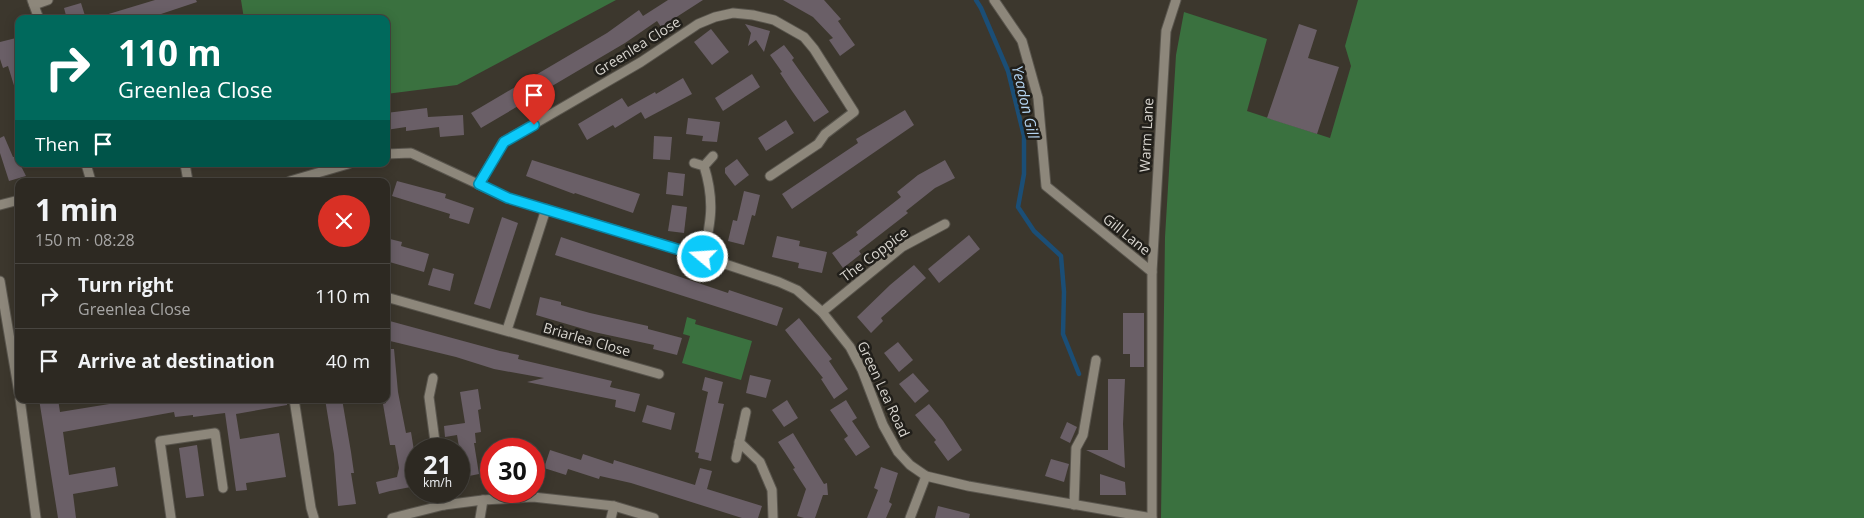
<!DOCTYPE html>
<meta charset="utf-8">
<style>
body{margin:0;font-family:"Open Sans",sans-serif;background:#39352f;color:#f1f3f6;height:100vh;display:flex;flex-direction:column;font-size:19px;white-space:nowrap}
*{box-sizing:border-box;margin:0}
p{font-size:16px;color:#a7a6a5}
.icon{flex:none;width:28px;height:28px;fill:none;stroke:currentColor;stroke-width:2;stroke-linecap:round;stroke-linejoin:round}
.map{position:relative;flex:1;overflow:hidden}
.sheet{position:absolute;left:15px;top:178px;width:375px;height:225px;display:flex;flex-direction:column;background:#2d2922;border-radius:10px;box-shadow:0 2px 12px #0003,0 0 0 1px #484540}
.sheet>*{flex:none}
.top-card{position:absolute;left:15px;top:15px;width:375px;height:152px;border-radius:10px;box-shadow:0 2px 12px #0003,0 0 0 1px #484540;background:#00695c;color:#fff;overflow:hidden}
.speed{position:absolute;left:405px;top:438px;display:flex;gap:10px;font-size:25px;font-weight:700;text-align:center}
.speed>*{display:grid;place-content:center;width:65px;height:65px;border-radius:50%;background:#2d2922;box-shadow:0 2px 12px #0003,0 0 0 1px #484540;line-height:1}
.speed small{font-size:12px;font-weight:400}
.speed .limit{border:8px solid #d22;background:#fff;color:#111}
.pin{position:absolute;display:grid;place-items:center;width:42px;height:42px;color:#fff;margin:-51px -21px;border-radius:50% 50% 50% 0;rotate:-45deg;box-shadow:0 0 5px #0007}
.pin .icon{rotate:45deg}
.me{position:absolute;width:55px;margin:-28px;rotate:288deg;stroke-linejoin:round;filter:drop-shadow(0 0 4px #0008)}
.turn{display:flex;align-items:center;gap:18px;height:105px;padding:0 20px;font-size:22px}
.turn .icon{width:65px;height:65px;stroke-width:2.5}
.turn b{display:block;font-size:35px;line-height:42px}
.then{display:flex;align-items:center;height:48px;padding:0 20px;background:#0003;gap:10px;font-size:19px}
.round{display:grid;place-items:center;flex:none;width:52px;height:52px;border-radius:26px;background:#39352f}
.headline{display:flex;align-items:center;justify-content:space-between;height:85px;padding:0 20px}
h1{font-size:30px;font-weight:700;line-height:38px}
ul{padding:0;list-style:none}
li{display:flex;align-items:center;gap:15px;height:65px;padding:0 20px;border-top:1px solid #484540}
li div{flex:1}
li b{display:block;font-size:19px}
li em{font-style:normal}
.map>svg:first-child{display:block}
</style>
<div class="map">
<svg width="1864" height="518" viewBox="0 0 1864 518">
<rect width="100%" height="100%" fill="#3c372d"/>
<g fill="#3a713f">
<polygon points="241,0 616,0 457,85 386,94 386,19 244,19"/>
<polygon points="1358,0 1864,0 1864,518 1161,518 1165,237 1176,55 1184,12 1267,39 1247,111 1330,138 1351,66 1345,46"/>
<polygon points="687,317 696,320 695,324 752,341 741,380 682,363 690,336 683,334"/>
</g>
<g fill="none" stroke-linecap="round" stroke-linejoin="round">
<polyline stroke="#1b4e76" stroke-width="4.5" points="976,0 981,8 1008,71 1024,136 1024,174 1018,207 1034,231 1061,256 1064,292 1063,334 1079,374"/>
</g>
<g fill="#6a5f67">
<polygon points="155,0 196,0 197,2 146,19 102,19 102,16"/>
<polygon points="668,0 703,0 661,27 657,21 625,43 481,128 471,113 607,33 639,10 643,16"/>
<polygon points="783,0 824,0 841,19 838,21 855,45 840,56 829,40 833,38 813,17"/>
<polygon points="81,3 86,19 67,19 64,8"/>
<polygon points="745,24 770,31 764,52 756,40 748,46 751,33"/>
<polygon points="1299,24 1317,30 1308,58 1339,67 1317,134 1267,118"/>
<polygon points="711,29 729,52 712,65 694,42"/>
<polygon points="16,38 19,47 19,92 16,92 8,66 3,68 0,59 0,42"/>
<polygon points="784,45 794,58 792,60 829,112 814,122 792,91 780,73 782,72 770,55"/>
<polygon points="752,74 760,87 723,111 715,98"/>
<polygon points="683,78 692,94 645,119 641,112 615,128 613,125 587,140 578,124 622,98 628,107 655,92 656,94"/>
<polygon points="427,108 428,117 463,115 464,135 440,137 439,127 406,131 406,127 386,130 386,113"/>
<polygon points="905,110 914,125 792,209 782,194 858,143 856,139"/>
<polygon points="688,118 720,122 717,142 702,141 703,136 686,134"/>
<polygon points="786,120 794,133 766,151 758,138"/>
<polygon points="4,136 13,157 19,156 19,164 20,164 26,176 9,181 0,153 0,138"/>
<polygon points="654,136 672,137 670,160 653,159"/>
<polygon points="737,159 749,175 735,186 725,173 725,168"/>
<polygon points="532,160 640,194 633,213 575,193 574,194 526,176"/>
<polygon points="945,160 955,178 935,188 906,211 908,213 859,251 861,254 843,268 832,253 858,235 856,232 901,197 897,192 918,175"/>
<polygon points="668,172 685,174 683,196 666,194"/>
<polygon points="397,181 446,194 445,198 474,208 469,224 449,218 450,214 392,196"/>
<polygon points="744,191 760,195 755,216 752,215 744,245 728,241 733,220 737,221"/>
<polygon points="672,205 687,207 684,233 668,231"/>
<polygon points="502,217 518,223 490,309 474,304"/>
<polygon points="969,235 980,249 939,283 928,269"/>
<polygon points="777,236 800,241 799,246 827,252 822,273 798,268 799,263 772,257"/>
<polygon points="561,237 728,293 729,290 783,308 777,326 555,255"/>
<polygon points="386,238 402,242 401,246 429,254 424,272 386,261"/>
<polygon points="914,265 926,278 881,318 883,321 871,333 857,317 890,285"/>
<polygon points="433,268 454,274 450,291 428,285"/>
<polygon points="540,297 561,302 561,305 590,313 648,326 648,329 682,338 677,355 653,349 654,345 594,332 536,315"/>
<polygon points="1123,313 1144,313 1144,367 1130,367 1130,354 1123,354"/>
<polygon points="799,318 832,359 829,361 848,389 834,399 821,379 823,378 785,330"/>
<polygon points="386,320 500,351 519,355 518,359 612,381 610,387 640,394 635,412 615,407 616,400 527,382 544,378 494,369 456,357 386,340"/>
<polygon points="898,342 913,360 899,372 884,353"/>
<polygon points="386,349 394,349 398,392 406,433 411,432 416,463 416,486 390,491 379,494 376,482 397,477 399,468 395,445 390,445 383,404 386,403"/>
<polygon points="913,373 929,391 915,403 899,384"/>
<polygon points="750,375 771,380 766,398 746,393"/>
<polygon points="705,377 723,382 718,403 724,404 711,461 698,458 699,453 695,452 708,392 702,390"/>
<polygon points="1108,379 1125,379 1123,424 1125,468 1086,450 1108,450"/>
<polygon points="478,389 481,409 478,410 481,432 475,433 476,443 474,443 479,474 464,477 457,435 445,437 444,426 465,423 460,392"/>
<polygon points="39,399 58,399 60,412 140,399 287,399 287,405 236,414 240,439 279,433 286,477 246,483 247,490 236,491 225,413 193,417 193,415 175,417 174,412 63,432 69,475 115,467 118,486 73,494 76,518 58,518"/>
<polygon points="325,399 342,399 351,452 354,473 351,473 356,504 338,506 334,454"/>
<polygon points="787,400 798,418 784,427 772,410"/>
<polygon points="846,400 857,418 852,421 870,447 856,456 844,439 848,436 830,410"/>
<polygon points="929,404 943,421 962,450 948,461 934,442 936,440 915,415"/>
<polygon points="647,405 675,413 671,430 642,422"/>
<polygon points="1067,422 1077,427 1070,443 1060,438"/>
<polygon points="793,433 824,484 827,483 828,495 823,495 815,518 804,518 797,516 806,489 793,469 795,468 778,442"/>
<polygon points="197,445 204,496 186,498 179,448"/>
<polygon points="550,450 581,460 583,454 613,464 614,460 695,485 700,468 712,471 707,489 762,506 758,518 742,518 631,483 600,476 599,479 568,469 566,475 544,468"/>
<polygon points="1051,459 1069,464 1064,482 1045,476"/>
<polygon points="881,467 898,473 889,502 892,504 886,518 867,518 878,490 874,488"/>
<polygon points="1100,474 1125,482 1126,495 1100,495"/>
<polygon points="938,506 970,514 969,518 935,518"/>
</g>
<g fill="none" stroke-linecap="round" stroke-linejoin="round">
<g stroke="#59554d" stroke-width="11">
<g id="minor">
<polyline points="32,0 39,19"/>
<polyline points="994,0 1022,41 1038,98 1046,186 1152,272 1152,518"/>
<polyline points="34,5 48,0"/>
<polyline points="386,154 411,153 508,198 698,255 779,282 797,290 822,312 850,347 862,370 883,425 898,452 910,465 926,476 968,486 1152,518"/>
<path d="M 694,163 L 704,166 C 715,201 711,222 703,257"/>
<polyline points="86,164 91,181"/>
<polyline points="185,164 188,181"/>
<polyline points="704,166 713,156"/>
<polyline points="290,181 348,164"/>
<polyline points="479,184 503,142 641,62 698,24 715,17 733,13 753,15 774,20 804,37 814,49 854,112 825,134 818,144 770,176"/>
<polyline points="0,205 19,200"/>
<polyline points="1152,272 1166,31 1176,0"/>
<polyline points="0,281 19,393"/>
<polyline points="386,297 659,374"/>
<polyline points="822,312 902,247 945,224"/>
<polyline points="507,330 546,209"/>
<polyline points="433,378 429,397 436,449"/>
<polyline points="20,399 36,518"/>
<polyline points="294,399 311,508 314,518"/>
<polyline points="739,442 760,462 772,490 773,518"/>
<polyline points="736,458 746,412"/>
<polyline points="442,491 444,505"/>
<polyline points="1074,505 1076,448 1083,435 1096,360"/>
<polyline points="171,518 160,441 215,433 223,488"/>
<polyline points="392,518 444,505 483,500 533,497 614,506 654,518"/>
<polyline points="480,518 483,500"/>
<polyline points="611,518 614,506"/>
<polyline points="910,518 926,476"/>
</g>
</g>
<use href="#minor" stroke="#8d877b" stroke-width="9"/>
</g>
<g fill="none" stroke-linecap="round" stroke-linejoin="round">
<g stroke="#0883a2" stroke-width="12">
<polyline id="route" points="534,125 504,142 479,184 508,198 703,257"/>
</g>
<use href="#route" stroke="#0ccafa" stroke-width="9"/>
</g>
<g text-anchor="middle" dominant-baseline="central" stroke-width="5" stroke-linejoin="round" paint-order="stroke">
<g font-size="14" fill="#d8d5cf" stroke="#211f1a">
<text transform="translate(637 46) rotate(-32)">Greenlea Close</text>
<text transform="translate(1146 135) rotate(-87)">Warm Lane</text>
<text transform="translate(1127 234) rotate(39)">Gill Lane</text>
<text transform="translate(874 254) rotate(-37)">The Coppice</text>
<text transform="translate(587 339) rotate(16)">Briarlea Close</text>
<text transform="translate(884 389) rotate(65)">Green Lea Road</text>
</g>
<g font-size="15" font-style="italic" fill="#b4d5f3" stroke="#211f1a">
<text transform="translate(1026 102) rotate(77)">Yeadon Gill</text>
</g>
</g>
</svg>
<div class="speed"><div>21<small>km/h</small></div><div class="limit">30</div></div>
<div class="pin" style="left:534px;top:125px;background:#d93025"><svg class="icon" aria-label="arrive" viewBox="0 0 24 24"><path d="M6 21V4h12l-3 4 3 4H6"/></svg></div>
<svg class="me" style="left:703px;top:257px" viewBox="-20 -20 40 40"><circle r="17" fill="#0ccafa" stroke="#fff" stroke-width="3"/><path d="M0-11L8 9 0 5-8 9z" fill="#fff"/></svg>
<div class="top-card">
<div class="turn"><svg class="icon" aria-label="right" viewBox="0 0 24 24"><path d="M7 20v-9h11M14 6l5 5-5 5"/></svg><div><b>110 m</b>Greenlea Close</div></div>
<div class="then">Then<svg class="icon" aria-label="arrive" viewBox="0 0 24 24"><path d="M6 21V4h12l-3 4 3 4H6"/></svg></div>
</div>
<section class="sheet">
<div class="headline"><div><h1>1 min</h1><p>150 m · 08:28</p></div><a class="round" style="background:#d93025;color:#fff"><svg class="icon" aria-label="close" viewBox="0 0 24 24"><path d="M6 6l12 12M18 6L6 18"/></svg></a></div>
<ul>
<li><svg class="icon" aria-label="right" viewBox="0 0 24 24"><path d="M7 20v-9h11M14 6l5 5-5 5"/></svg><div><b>Turn right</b><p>Greenlea Close</p></div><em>110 m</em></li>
<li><svg class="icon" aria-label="arrive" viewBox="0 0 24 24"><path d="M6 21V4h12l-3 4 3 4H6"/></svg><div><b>Arrive at destination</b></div><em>40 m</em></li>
</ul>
</section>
</div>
